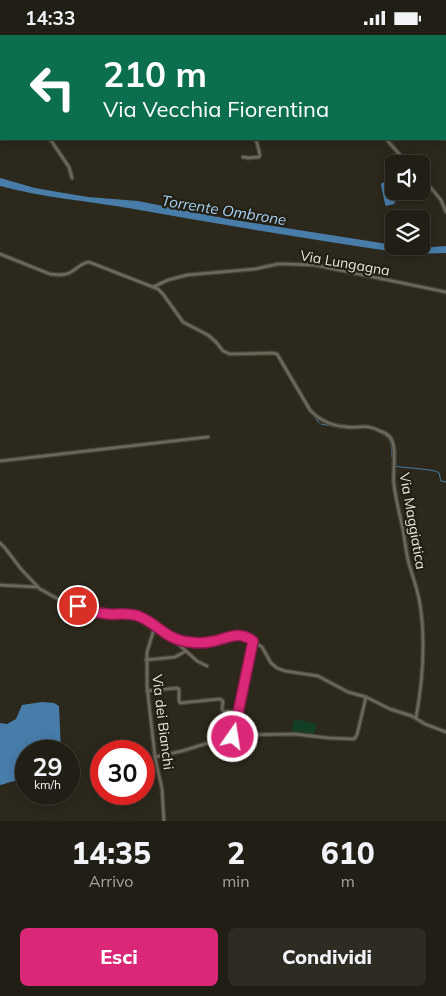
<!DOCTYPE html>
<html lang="it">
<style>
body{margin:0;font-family:Mulish,sans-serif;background:#2d2b22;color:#f1f3f6;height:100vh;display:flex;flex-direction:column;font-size:19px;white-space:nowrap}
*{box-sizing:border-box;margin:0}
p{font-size:16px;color:#a2a2a0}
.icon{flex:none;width:28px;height:28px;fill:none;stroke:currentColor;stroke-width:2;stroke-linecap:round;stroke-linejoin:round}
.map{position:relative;height:786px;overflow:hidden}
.side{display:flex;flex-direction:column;background:#211e15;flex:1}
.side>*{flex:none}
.top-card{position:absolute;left:0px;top:0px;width:446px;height:105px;box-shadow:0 2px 12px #0003,0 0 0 1px #3e3c34;background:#0b6e4f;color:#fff;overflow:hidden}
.controls{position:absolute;left:385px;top:120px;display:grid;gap:10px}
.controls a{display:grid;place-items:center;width:45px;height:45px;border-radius:8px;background:#211e15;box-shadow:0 2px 12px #0003,0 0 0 1px #3e3c34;font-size:25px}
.speed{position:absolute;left:15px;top:705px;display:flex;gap:10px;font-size:25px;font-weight:700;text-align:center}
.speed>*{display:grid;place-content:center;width:65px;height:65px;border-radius:50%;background:#211e15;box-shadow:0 2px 12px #0003,0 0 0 1px #3e3c34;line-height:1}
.speed small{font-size:12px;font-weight:400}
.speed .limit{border:8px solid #d22;background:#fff;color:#111}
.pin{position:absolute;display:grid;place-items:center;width:42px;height:42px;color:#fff;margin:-21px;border:2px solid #fff;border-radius:50%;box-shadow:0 1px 5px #0007}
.me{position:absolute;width:55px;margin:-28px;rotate:13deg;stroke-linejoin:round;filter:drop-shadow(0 0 4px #0008)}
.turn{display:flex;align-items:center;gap:18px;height:105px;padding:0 20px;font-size:22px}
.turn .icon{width:65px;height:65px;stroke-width:2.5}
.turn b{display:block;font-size:35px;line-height:42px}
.eta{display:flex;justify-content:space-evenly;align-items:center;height:85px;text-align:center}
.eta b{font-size:30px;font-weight:800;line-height:35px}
.cta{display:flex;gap:10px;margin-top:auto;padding:10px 20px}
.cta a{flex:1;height:58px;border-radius:8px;background:#db2777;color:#fff;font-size:20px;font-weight:800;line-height:58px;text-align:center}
.cta a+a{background:#2d2b22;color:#f1f3f6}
.status{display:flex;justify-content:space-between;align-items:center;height:35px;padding:0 25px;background:#211e15;direction:ltr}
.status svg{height:14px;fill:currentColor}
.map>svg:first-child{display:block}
</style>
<div class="status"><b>14:33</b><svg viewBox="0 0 49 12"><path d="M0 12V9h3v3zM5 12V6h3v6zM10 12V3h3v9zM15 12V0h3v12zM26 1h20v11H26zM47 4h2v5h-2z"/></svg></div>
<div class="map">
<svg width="446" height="786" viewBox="0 0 446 786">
<rect width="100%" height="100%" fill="#2c281c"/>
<polygon fill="#133f27" points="294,684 317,689 314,700 291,697"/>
<g fill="#487daa">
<path d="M 0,143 L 35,153 L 64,158 L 88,162 L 138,166 L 228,184 L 394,210 L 394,211 L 420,213 L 446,211 L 446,218 L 416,219 L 403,218 C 313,205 224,190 134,174 C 89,166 44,163 0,151 Z"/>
<polygon points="388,146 391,148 395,167 394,169 386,171 385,169 381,150 382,148"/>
<path d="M 42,667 L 54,668 L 59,671 L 61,716 L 26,716 L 26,750 C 17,742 10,748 0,750 L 0,688 L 7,689 L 16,684 L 22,670 Z"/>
</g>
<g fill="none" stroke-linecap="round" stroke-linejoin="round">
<g stroke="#487daa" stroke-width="1">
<polyline points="311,377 319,388"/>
<polyline points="321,389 348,394"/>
<path d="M 375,395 C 390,402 392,405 392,422"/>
<path d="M 395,431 C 403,433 436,434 439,438 C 440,441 440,444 441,446 L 446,447"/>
</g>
<g stroke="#474439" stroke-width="5">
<g id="minor">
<polyline points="30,0 30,1"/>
<polyline points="100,0 100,1"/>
<polyline points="332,0 333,1"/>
<polyline points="0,11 1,11"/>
<polyline points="0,28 1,28"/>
<polyline points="445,70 446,70"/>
<polyline points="50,104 69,132 72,143"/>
<polyline points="386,104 408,129"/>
<polyline points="243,122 248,123 259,122 260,120 256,104"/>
<polyline points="421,141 441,165 446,177"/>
<path d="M 0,219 L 50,239 C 57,240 65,241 71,237 C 78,233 81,228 89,227 L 153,252 L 158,254 L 163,259 L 183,287 L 208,300 L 216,307 L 223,316 L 230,319 L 272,318 L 277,319 L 310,375 C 320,386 332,391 347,392 C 360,393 367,389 380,396 C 384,397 387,399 390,402 C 398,412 392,437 394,450 C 396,466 400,480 403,495 C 405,506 406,518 409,529 C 413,542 418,556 420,569 C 426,608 423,645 416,683"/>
<polyline points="153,252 168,245 187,240 255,234 278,229 286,229 315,230 446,257"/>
<polyline points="0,426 208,402"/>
<polyline points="0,508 5,513 21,534 40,554 58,564 100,578 108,579 128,578 136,580 144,584 171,603 180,606 204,608 212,607 236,600 246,602 262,612 271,628 277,633 285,636 318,641 348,657 366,662 390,674 412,681 425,689 446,697"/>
<polyline points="0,550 37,552"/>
<polyline points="155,591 147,617 147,651 155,722 162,754 164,786"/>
<polyline points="175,606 197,626 207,631"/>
<polyline points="146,625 175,622 186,616"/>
<polyline points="147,656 177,653 179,654 179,666 180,668 220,664 223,666 222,674 223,676 239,677"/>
<polyline points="234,700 294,699 329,703 354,704 357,700 366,662"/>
<polyline points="155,722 182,716 208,708 228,706 232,703 234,700 253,606"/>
</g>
</g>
<use href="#minor" stroke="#6d695a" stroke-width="2.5"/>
</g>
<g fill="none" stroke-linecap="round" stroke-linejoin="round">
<g stroke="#8e194d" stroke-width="12">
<path id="route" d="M 78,571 C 87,575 97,578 108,579 C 119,580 128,577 138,581 C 159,589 165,605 190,607 C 196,608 203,608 209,607 C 226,605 237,594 253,606 L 233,702"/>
</g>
<use href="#route" stroke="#db2777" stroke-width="9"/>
</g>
<g text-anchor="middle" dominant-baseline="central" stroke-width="4.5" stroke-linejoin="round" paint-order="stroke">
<g font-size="14" fill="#e7e5dc" stroke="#231f12">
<text transform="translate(345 228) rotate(10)">Via Lungagna</text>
<text transform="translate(413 486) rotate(80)">Via Maggiatica</text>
<text transform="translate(163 687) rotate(83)">Via dei Bianchi</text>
</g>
<g font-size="15" font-style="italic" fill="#a5d1f8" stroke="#231f12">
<text transform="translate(224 175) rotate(9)">Torrente Ombrone</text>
</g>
</g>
</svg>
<div class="controls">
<a><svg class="icon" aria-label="sound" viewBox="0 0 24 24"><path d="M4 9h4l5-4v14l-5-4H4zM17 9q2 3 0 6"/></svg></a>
<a><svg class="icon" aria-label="layers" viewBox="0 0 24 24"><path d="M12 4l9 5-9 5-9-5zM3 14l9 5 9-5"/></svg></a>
</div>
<div class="speed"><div>29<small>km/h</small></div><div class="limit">30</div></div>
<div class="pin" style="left:78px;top:571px;background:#d93025"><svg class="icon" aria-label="arrive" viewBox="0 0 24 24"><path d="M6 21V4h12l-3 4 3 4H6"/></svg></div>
<svg class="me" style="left:233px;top:702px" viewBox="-20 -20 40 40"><circle r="17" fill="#db2777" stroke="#fff" stroke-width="3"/><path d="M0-11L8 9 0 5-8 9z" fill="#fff"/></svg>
<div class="top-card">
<div class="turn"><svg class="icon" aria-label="left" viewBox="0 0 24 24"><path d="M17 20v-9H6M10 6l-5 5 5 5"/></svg><div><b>210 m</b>Via Vecchia Fiorentina</div></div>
</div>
</div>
<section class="side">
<div class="eta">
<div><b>14:35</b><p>Arrivo</p></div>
<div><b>2</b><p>min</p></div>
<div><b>610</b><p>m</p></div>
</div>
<div class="cta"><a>Esci</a><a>Condividi</a></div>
</section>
